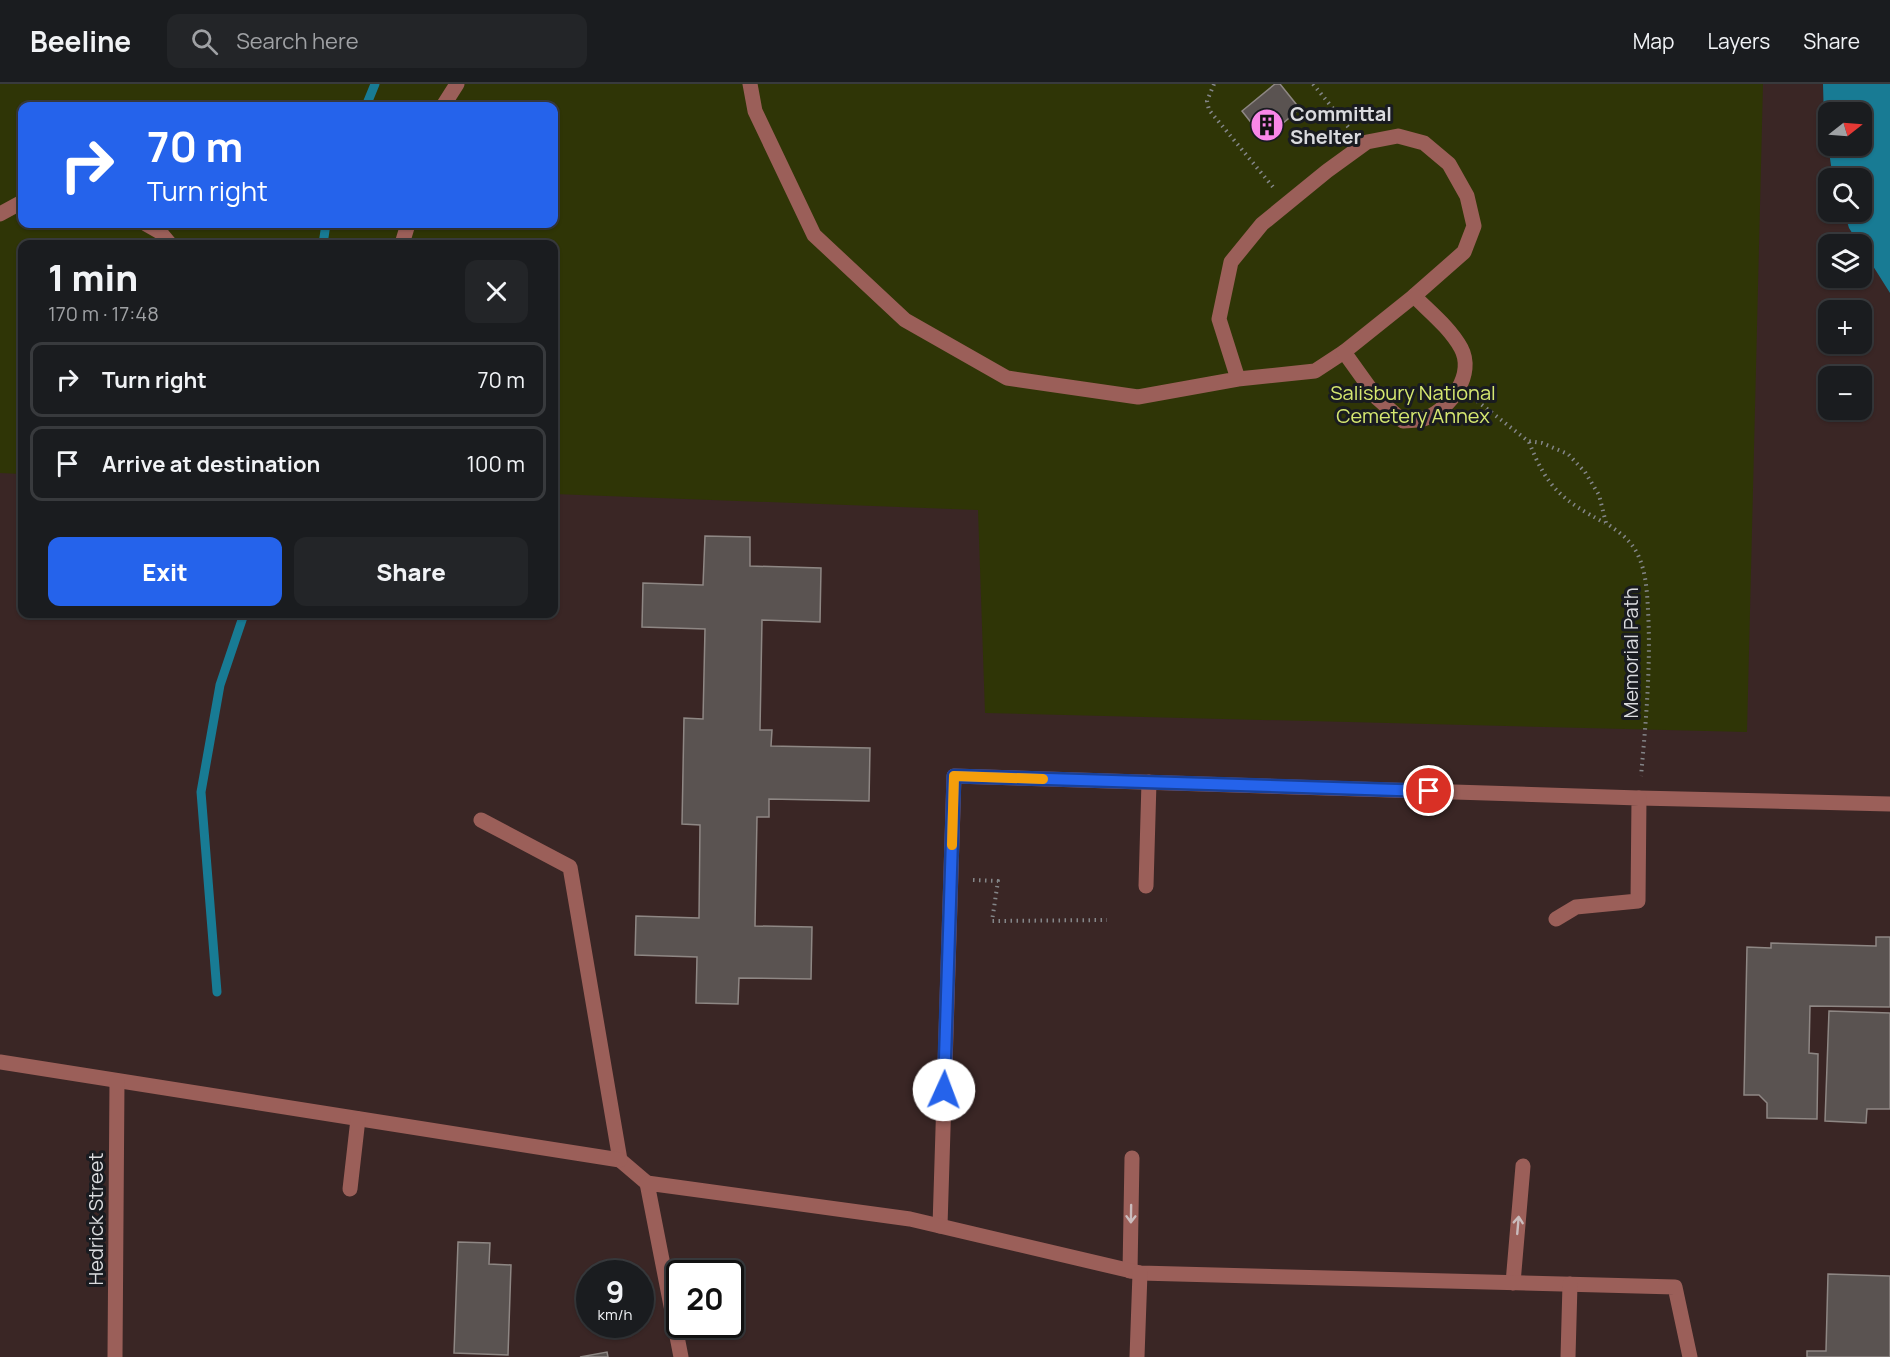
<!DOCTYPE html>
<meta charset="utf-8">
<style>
body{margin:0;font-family:Manrope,sans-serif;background:#232528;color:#f1f3f6;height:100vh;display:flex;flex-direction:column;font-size:22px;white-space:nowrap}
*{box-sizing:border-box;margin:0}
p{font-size:20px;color:#9fa1a4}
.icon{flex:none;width:33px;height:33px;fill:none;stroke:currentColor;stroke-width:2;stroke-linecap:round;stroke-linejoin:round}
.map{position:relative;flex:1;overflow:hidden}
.side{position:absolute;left:18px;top:156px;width:540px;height:378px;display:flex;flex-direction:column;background:#1a1c1f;border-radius:12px;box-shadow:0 2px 4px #0004,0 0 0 2px #383a3d}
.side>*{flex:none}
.guide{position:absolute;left:18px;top:18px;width:540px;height:126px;border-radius:12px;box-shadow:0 2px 4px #0004,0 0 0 2px #383a3d;background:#2563eb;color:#fff;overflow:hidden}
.needle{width:39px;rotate:73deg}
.fabs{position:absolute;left:1818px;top:18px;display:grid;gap:12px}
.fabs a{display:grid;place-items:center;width:54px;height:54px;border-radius:12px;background:#1a1c1f;box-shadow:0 2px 4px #0004,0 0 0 2px #383a3d;font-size:30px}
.speed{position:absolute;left:576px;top:1176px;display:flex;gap:12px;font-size:30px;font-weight:700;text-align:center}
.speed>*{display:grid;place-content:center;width:78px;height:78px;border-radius:50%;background:#1a1c1f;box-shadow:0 2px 4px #0004,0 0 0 2px #383a3d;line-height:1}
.speed small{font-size:15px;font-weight:400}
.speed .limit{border:3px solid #111;border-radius:9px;background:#fff;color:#111}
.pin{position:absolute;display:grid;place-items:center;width:51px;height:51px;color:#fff;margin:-26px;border:3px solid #fff;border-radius:50%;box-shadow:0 2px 6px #0007}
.me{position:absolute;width:66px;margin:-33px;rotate:2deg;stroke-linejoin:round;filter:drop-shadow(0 0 4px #0008)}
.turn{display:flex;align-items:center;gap:21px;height:126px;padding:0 30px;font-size:27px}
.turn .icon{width:78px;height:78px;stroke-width:2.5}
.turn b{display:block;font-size:42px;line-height:51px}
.round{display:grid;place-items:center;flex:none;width:63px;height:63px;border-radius:12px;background:#232528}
.head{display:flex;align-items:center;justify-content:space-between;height:102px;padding:0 30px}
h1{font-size:36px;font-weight:800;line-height:45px}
.action{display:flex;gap:12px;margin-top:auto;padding:12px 30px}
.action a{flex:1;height:69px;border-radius:12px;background:#2563eb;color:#fff;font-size:24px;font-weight:800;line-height:69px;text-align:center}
.action a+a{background:#232528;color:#f1f3f6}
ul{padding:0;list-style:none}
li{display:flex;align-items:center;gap:18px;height:75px;margin:0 12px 9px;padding:0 18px;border:3px solid #383a3d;border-radius:12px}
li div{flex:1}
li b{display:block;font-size:22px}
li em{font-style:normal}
header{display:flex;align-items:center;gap:36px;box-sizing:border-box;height:84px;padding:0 30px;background:#1a1c1f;border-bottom:2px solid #383a3d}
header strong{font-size:28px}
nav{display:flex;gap:33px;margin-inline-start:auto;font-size:21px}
.search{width:420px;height:54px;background:#232528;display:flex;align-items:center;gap:15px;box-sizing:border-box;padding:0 21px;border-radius:12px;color:#9fa1a4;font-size:22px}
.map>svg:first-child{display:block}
</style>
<header>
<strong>Beeline</strong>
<div class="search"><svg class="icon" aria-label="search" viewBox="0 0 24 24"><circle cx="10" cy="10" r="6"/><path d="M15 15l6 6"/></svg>Search here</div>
<nav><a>Map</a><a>Layers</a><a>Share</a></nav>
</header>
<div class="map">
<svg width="1890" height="1273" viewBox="0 0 1890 1273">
<rect width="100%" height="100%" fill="#232529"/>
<path fill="#3a2625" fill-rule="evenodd" d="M 0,0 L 1890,0 L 1890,1273 L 0,1273 ZM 22,22 L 554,22 L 554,140 L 22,140 ZM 1828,28 L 1862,28 L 1862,62 L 1828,62 ZM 1828,94 L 1862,94 L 1862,128 L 1828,128 ZM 22,160 L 554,160 L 554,530 L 22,530 ZM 1828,160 L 1862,160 L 1862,194 L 1828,194 ZM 1828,226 L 1862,226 L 1862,260 L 1828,260 ZM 1828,292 L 1862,292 L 1862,326 L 1828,326 ZM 590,1190 L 640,1190 L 640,1240 L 590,1240 ZM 680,1190 L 730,1190 L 730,1240 L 680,1240 Z"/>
<path fill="#2f3506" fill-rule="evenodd" d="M 0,0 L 1763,0 L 1747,648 L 985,629 L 978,426 L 554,410 L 554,160 L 22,160 L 22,390 L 0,389 ZM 22,22 L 554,22 L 554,140 L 22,140 Z"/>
<path fill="#187b94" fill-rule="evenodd" d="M 1823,0 L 1890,0 L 1890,209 L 1849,144 L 1844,128 L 1862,128 L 1862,94 L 1833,94 L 1824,36 ZM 1828,28 L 1862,28 L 1862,62 L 1828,62 Z"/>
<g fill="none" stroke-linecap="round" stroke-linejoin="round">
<g stroke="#187b94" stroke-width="9">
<polyline points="366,22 375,0"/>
<polyline points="323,160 326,140"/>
<polyline points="217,908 201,708 220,601 244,530"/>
</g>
</g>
<g fill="#5a5351" stroke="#8e8784" stroke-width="1.5">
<polygon points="1275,0 1280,0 1300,25 1264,55 1242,27"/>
<polygon points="705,452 750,453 750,482 821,484 820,538 762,536 760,646 772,646 771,662 870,664 869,717 769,715 769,733 757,733 755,842 812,843 811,895 739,894 738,920 696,919 697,873 635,871 636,832 699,834 700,741 682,740 684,634 703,635 705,545 642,543 643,499 703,501"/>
<polygon points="1876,853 1890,853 1890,923 1810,922 1809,969 1818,970 1817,1035 1767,1034 1767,1019 1759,1011 1744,1011 1747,863 1771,864 1771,859 1876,862"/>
<polygon points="1829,927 1890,929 1890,1025 1867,1025 1866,1039 1825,1037"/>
<polygon points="458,1158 490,1159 489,1180 511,1181 508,1271 454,1269"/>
<polygon points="1828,1190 1890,1192 1890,1273 1807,1273 1807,1267 1826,1267"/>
<polygon points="607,1268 608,1273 580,1273"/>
</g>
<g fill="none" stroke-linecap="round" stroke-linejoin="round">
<g stroke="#848689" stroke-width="4" stroke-dasharray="1.5 4.5" stroke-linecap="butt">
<polyline points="1214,0 1207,17 1209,26 1273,103"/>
<polyline points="1313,0 1349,44"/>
<path d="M 1477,317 L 1528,357 L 1542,359 L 1568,370 L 1585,388 L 1599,411 L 1606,439 C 1619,448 1631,456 1638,471 C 1646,488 1647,507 1648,526 C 1651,581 1646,637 1641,692"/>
<path d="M 1529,358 C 1547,404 1562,416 1605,439"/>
<polyline points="973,796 998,797 992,837 1107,836"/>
</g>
<g stroke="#9b5f59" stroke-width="15">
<polyline points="750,0 755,27 814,151 905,236 1007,294 1138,313 1238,295 1315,287 1344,268 1414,212 1464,168 1474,142 1467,112 1449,80 1424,59 1398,52 1367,58 1327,87 1262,140 1231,178 1219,235 1238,295"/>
<polyline points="443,22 457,0"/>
<polyline points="0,130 22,118"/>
<polyline points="146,140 160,148 170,160"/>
<polyline points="402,160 408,140"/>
<path d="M 1344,268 L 1377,314 L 1403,337 C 1411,336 1420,337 1426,334 C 1451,324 1475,290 1461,264 C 1450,244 1430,228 1414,212"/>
<polyline points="1639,714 1890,720"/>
<polyline points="481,736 570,783 620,1076 647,1099"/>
<polyline points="1146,802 1149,698"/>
<polyline points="0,978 620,1076"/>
<polyline points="350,1105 358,1035"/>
<polyline points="940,1142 954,692 1639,714 1638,817 1576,823 1556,835"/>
<polyline points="1130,1187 1132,1074"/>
<polyline points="1513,1199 1523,1082"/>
<polyline points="115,1273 117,997"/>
<polyline points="681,1273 647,1099 910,1135 1140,1189 1675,1203 1690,1273"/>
<polyline points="1137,1273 1140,1189"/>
<polyline points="1568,1273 1570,1200"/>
</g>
</g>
<defs><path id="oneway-shaft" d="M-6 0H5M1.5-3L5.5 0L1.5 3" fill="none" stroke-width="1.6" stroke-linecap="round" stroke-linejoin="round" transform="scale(1.5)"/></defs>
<g stroke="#cabcbd">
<use href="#oneway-shaft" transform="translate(1131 1130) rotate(91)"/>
<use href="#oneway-shaft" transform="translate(1518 1141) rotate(-85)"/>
</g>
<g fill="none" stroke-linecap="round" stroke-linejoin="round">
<g stroke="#184099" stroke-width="15">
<polyline id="route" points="944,1006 954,692 1429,707"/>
</g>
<use href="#route" stroke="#2563eb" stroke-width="10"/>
<polyline stroke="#f59e0b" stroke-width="10" points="952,761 954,692 1043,695"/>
</g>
<defs>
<g id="building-disc" transform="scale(1.725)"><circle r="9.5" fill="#f987e8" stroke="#191b20"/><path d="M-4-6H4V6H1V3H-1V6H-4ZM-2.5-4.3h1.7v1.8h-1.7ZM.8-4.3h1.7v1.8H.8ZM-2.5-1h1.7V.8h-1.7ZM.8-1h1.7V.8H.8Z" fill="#111"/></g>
</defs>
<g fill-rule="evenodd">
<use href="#building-disc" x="1267" y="41"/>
</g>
<g text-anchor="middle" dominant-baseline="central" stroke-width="6" stroke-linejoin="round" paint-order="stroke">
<g font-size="20" font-weight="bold" fill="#dadbde" stroke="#191b20" text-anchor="start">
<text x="1290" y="29">Committal<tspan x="1290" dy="23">Shelter</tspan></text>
</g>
<g font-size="20" fill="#d6e870" stroke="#191b20">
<text x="1413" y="308">Salisbury National<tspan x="1413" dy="23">Cemetery Annex</tspan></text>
</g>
<g font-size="20" fill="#dadbde" stroke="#191b20">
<text transform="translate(1630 569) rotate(-90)">Memorial Path</text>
<text transform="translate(95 1135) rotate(-90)">Hedrick Street</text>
</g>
</g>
</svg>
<div class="fabs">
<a><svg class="needle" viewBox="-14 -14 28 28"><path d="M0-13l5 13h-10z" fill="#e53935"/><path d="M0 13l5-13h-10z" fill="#9fa1a4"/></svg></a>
<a><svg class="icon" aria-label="search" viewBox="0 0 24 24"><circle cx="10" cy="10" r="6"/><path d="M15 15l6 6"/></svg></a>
<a><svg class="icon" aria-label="layers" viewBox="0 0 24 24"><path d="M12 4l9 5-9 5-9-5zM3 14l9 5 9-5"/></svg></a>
<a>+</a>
<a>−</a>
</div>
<div class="speed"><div>9<small>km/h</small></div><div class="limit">20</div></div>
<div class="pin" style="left:1429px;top:707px;background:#d93025"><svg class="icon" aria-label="arrive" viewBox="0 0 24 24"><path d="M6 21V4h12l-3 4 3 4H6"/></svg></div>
<svg class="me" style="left:944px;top:1006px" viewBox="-20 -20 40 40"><circle r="19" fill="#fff"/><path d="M0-13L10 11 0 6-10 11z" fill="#2563eb"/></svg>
<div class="guide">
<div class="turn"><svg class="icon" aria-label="right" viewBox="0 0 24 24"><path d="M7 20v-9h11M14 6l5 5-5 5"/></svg><div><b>70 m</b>Turn right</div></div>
</div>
<section class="side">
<div class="head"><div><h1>1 min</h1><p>170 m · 17:48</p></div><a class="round"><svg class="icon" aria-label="close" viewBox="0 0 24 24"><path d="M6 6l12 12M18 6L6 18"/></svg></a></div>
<ul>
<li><svg class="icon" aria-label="right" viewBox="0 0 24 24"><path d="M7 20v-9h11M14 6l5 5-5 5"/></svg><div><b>Turn right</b></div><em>70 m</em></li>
<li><svg class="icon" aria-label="arrive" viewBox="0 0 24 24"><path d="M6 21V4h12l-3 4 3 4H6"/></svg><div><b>Arrive at destination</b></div><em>100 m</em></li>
</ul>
<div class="action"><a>Exit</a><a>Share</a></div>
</section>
</div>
